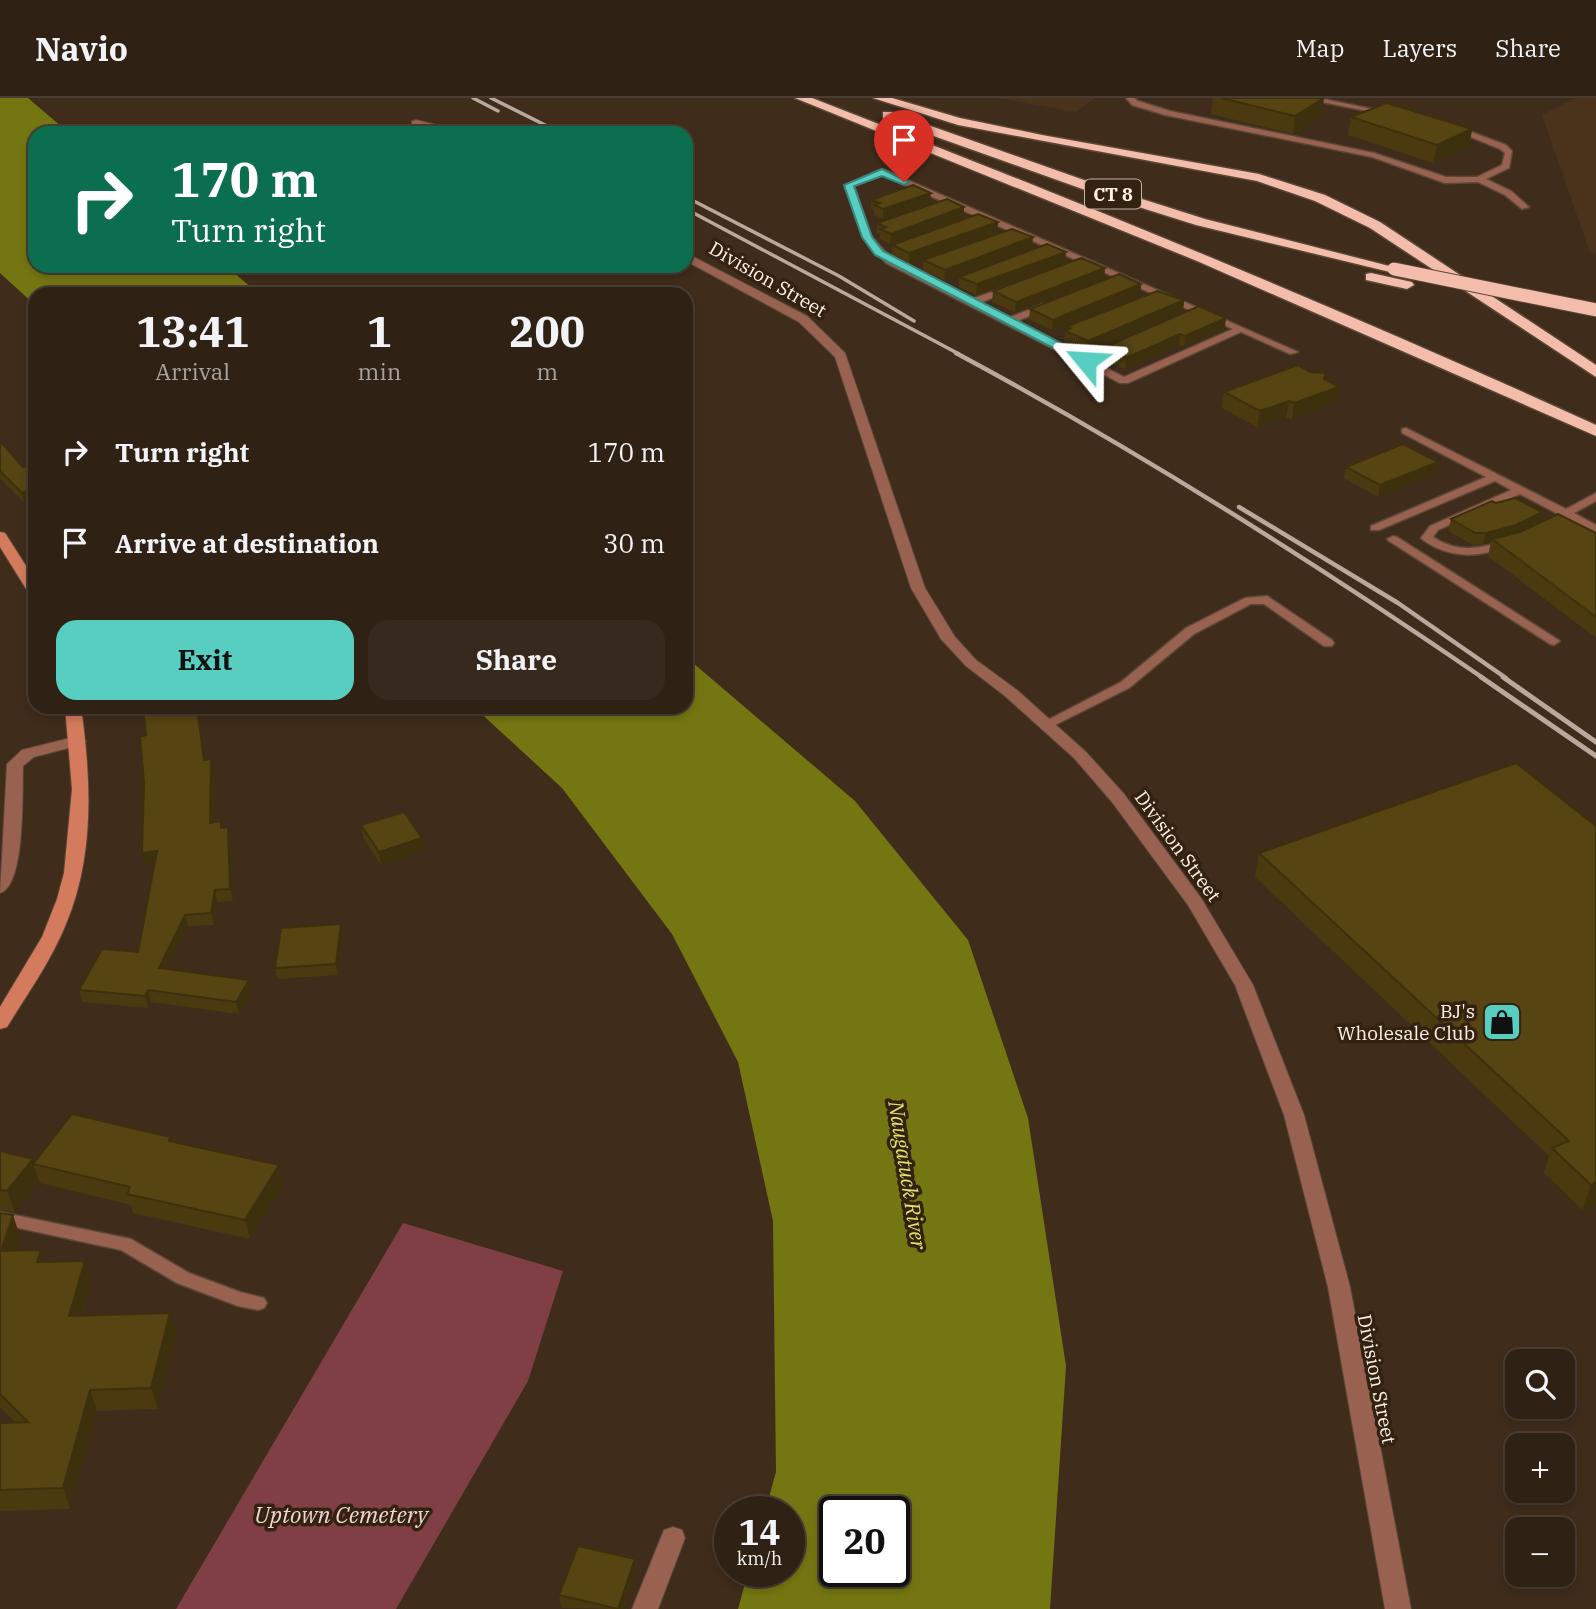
<!DOCTYPE html>
<meta charset="utf-8">
<style>
body{margin:0;font-family:"IBM Plex Serif",serif;background:#37291d;color:#f1f3f6;height:100vh;display:flex;flex-direction:column;font-size:26px;white-space:nowrap}
*{box-sizing:border-box;margin:0}
p{font-size:23px;color:#a7a3a0}
.icon{flex:none;width:38px;height:38px;fill:none;stroke:currentColor;stroke-width:2;stroke-linecap:round;stroke-linejoin:round}
.map{position:relative;flex:1;overflow:hidden}
.panel{position:absolute;left:28px;top:189px;width:665px;height:427px;display:flex;flex-direction:column;background:#2f2114;border-radius:21px;box-shadow:0 4px 10px #0003,0 0 0 2px #4a3e34}
.panel>*{flex:none}
.banner{position:absolute;left:28px;top:28px;width:665px;height:147px;border-radius:21px;box-shadow:0 4px 10px #0003,0 0 0 2px #4a3e34;background:#0b6e4f;color:#fff;overflow:hidden}
.controls{position:absolute;left:1505px;top:1251px;display:grid;gap:14px}
.controls a{display:grid;place-items:center;width:70px;height:70px;border-radius:14px;background:#2f2114;box-shadow:0 4px 10px #0003,0 0 0 2px #4a3e34;font-size:35px}
.speed{position:absolute;left:714px;top:1398px;display:flex;gap:14px;font-size:35px;font-weight:700;text-align:center}
.speed>*{display:grid;place-content:center;width:91px;height:91px;border-radius:50%;background:#2f2114;box-shadow:0 4px 10px #0003,0 0 0 2px #4a3e34;line-height:1}
.speed small{font-size:18px;font-weight:400}
.speed .limit{border:4px solid #111;border-radius:10px;background:#fff;color:#111}
.pin{position:absolute;display:grid;place-items:center;width:60px;height:60px;color:#fff;margin:-72px -30px;border-radius:50% 50% 50% 0;rotate:-45deg;box-shadow:0 0 7px #0007}
.pin .icon{rotate:45deg}
.me{position:absolute;width:77px;margin:-38px;rotate:297deg;stroke-linejoin:round;filter:drop-shadow(0 0 5px #0008)}
.turn{display:flex;align-items:center;gap:24px;height:147px;padding:0 28px;font-size:32px}
.turn .icon{width:91px;height:91px;stroke-width:2.5}
.turn b{display:block;font-size:49px;line-height:60px}
.eta{display:flex;justify-content:space-evenly;align-items:center;height:119px;text-align:center}
.eta b{font-size:42px;font-weight:700;line-height:49px}
.action{display:flex;gap:14px;margin-top:auto;padding:14px 28px}
.action a{flex:1;height:80px;border-radius:21px;background:#58cec0;color:#111;font-size:28px;font-weight:700;line-height:80px;text-align:center}
.action a+a{background:#37291d;color:#f1f3f6}
ul{padding:0;list-style:none}
li{display:flex;align-items:center;gap:21px;height:91px;padding:0 28px}
li div{flex:1}
li b{display:block;font-size:26px}
li em{font-style:normal}
header{display:flex;align-items:center;gap:42px;box-sizing:border-box;height:98px;padding:0 35px;background:#2f2114;border-bottom:2px solid #4a3e34}
header strong{font-size:33px}
nav{display:flex;gap:38px;margin-inline-start:auto;font-size:24px}
.map>svg:first-child{display:block}
</style>
<header>
<strong>Navio</strong>
<nav><a>Map</a><a>Layers</a><a>Share</a></nav>
</header>
<div class="map">
<svg width="1596" height="1511" viewBox="0 0 1596 1511">
<rect width="100%" height="100%" fill="#3f2c1b"/>
<g fill="#4a321b">
<polygon points="998,0 1095,0 1076,14"/>
<polygon points="1576,0 1596,0 1596,156 1590,155 1542,17"/>
</g>
<polygon fill="#803e45" points="403,1125 563,1173 528,1283 396,1511 176,1511"/>
<g fill="#747711" fill-rule="evenodd">
<polygon points="0,0 28,0 69,35 35,35 35,168 226,168 259,196 35,196 35,207 0,175"/>
<path d="M 686,559 L 855,703 L 968,842 L 1028,1020 L 1066,1268 L 1050,1511 L 738,1511 L 748,1474 L 789,1474 L 789,1414 L 765,1414 L 776,1374 L 773,1123 L 738,964 L 672,836 L 562,690 L 474,609 L 686,609 ZM 835,1414 L 894,1414 L 894,1474 L 835,1474 Z"/>
</g>
<g fill="none" stroke-linecap="round" stroke-linejoin="round">
<g stroke="#5a4837" stroke-width="3">
<g id="service">
<polygon points="1126,0 1134,0 1138,3 1170,13 1374,55 1446,79 1477,79 1502,67 1505,55 1500,51 1451,31 1458,29 1506,47 1512,53 1509,70 1486,81 1511,93 1529,109 1522,111 1505,97 1478,84 1445,85 1372,59 1165,17 1132,7"/>
<polygon points="1302,0 1319,0 1391,15 1387,17"/>
<path d="M 879,72 L 885,72 L 1298,254 L 1290,256 L 1241,234 L 1128,285 L 1120,285 L 886,165 L 863,139 L 845,87 ZM 882,77 L 1233,231 L 1124,279 L 1015,224 L 1049,210 L 1049,206 L 1043,206 L 1008,220 L 979,205 L 1014,192 L 1014,188 L 1008,188 L 972,201 L 892,161 L 871,138 L 854,88 Z"/>
<path d="M 1406,330 L 1566,411 L 1596,395 L 1596,403 L 1574,415 L 1596,427 L 1596,434 L 1566,420 L 1552,428 L 1544,428 L 1544,424 L 1558,416 L 1520,396 L 1438,432 L 1433,439 C 1459,456 1479,450 1507,443 L 1511,444 L 1511,448 C 1479,459 1452,462 1423,442 L 1421,440 L 1430,428 L 1511,392 L 1495,383 L 1379,432 L 1371,432 L 1371,428 L 1486,379 L 1402,335 L 1402,331 Z"/>
<polygon points="1393,438 1397,439 1560,543 1554,547 1550,546 1389,443 1387,441"/>
<polygon points="1267,498 1332,542 1334,545 1332,548 1324,548 1264,506 1251,506 1194,536 1129,590 1051,629 1041,629 1040,626 1121,584 1186,530 1245,500"/>
<polygon points="0,1114 131,1141 189,1175 240,1194 264,1200 267,1205 264,1210 258,1212 238,1208 177,1185 121,1152 0,1126"/>
</g>
</g>
<g stroke="#5a4837" stroke-width="2">
<g id="minor">
<polygon points="416,22 461,33 462,35 445,35 412,27 412,23"/>
<polygon points="686,155 807,218 845,255 925,490 955,539 976,562 1017,592 1086,654 1124,696 1201,800 1253,887 1304,1017 1350,1189 1411,1511 1385,1511 1328,1189 1284,1017 1235,887 1188,807 1112,704 1074,660 1005,598 966,568 941,541 911,490 835,259 799,224 686,163"/>
<path d="M 78,638 L 86,643 L 84,646 L 34,659 L 23,668 C 22,692 26,788 0,795 L 7,666 L 22,652 Z"/>
<polygon points="673,1429 682,1432 685,1440 658,1511 632,1511 664,1432"/>
</g>
</g>
<g stroke="#5a4837" stroke-width="2">
<g id="secondary">
<polygon points="0,434 5,435 35,482 35,498 30,497 0,449"/>
<path d="M 65,609 L 81,609 C 91,681 95,757 66,826 C 51,863 28,895 7,929 L 0,931 L 0,909 L 42,839 L 57,801 L 64,775 L 72,691 Z"/>
</g>
</g>
<g stroke="#5a4837" stroke-width="3">
<g id="motorway">
<path d="M 795,0 L 812,0 C 1076,102 1338,209 1596,327 L 1596,338 L 1197,163 Z"/>
<polygon points="873,0 892,0 960,20 1042,37 1259,76 1325,97 1380,124 1596,267 1596,279 1370,130 1315,103 1257,83 958,27"/>
<polygon points="883,14 891,14 1098,87 1205,121 1401,171 1394,175 1196,127 1088,93 883,20"/>
<polygon points="1371,175 1412,184 1414,187 1407,191 1366,182 1366,176"/>
</g>
</g>
<use href="#service" fill="#99614f" fill-rule="evenodd"/>
<use href="#minor" fill="#99614f" fill-rule="evenodd"/>
<use href="#secondary" fill="#d47a5d" fill-rule="evenodd"/>
<use href="#motorway" fill="#f4bcaa" fill-rule="evenodd"/>
<g stroke="#b8a99c" stroke-width="3.5">
<polyline points="473,0 498,13"/>
<polyline points="491,0 561,35"/>
<polyline points="686,99 839,178 914,223"/>
<polyline points="686,111 959,256"/>
</g>
<g stroke="#b8a99c" stroke-width="4.5">
<path d="M 956,255 C 1137,352 1314,464 1483,580"/>
<polyline points="1239,409 1398,505 1506,580"/>
</g>
<g stroke="#b8a99c" stroke-width="5">
<polyline points="1481,579 1596,658"/>
<polyline points="1503,579 1596,644"/>
</g>
<g stroke="#5a4837" stroke-width="15" stroke-linecap="butt">
<polyline id="motorway-bridge" points="1394,171 1596,212"/>
</g>
<use href="#motorway-bridge" stroke="#f4bcaa" stroke-width="13"/>
</g>
<g fill="#4b3a10">
<polygon points="1213,0 1324,0 1321,18 1293,36 1211,16"/>
<polygon points="1351,19 1472,31 1469,49 1433,65 1348,37"/>
<polygon points="871,102 930,104 883,121 874,117 874,113 871,111"/>
<polygon points="964,119 890,146 880,141 880,136 877,135 877,125"/>
<polygon points="998,124 997,134 909,165 892,157 892,147"/>
<polygon points="1032,149 944,182 923,172 923,162"/>
<polygon points="1065,164 976,197 959,189 959,179"/>
<polygon points="1105,170 1104,180 1015,214 992,204 993,193"/>
<polygon points="1141,186 1140,197 1052,232 1029,221 1030,211"/>
<polygon points="1184,202 1183,212 1087,254 1064,243 1065,233 1067,232 1068,228"/>
<polygon points="1199,208 1225,230 1184,248 1179,247 1125,271 1102,260 1103,250"/>
<polygon points="1325,281 1339,289 1336,305 1292,322 1286,319 1257,329 1222,310 1224,294"/>
<polygon points="0,343 23,369 24,404 0,380"/>
<polygon points="1346,369 1435,375 1378,399 1344,380"/>
<polygon points="1451,421 1539,425 1596,435 1596,540 1488,458 1491,444 1483,446 1473,447 1448,433"/>
<polygon points="143,609 198,609 205,662 214,672 213,724 221,723 222,730 228,729 231,741 233,803 217,804 214,827 188,828 167,871 251,894 239,916 151,904 148,910 82,904 79,892 138,854 155,765 145,766 142,755 146,637"/>
<polygon points="361,727 422,740 424,753 381,767 363,740"/>
<polygon points="1596,728 1596,1106 1582,1112 1544,1075 1549,1058 1255,779 1259,755"/>
<polygon points="343,837 338,877 277,881 275,870"/>
<polygon points="170,1039 171,1043 284,1086 250,1141 133,1115 131,1107 40,1085 39,1083 15,1114 0,1112 0,1053 33,1061 34,1065"/>
<polygon points="0,1115 20,1138 16,1152 41,1152 45,1164 92,1185 83,1217 176,1236 158,1311 97,1313 70,1411 0,1413 0,1325 15,1324 0,1309"/>
<polygon points="635,1461 636,1474 623,1511 561,1510 559,1497"/>
</g>
<g fill="#3d300d">
<polygon points="1324,0 1321,18 1293,36 1295,18"/>
<polygon points="1472,31 1469,49 1433,65 1437,47"/>
<polygon points="931,95 930,104 883,121 883,111"/>
<polygon points="964,109 964,119 890,146 891,136"/>
<polygon points="998,124 997,134 909,165 909,155"/>
<polygon points="1033,139 1032,149 944,182 945,172"/>
<polygon points="1066,154 1065,164 976,197 977,186"/>
<polygon points="1105,170 1104,180 1015,214 1016,204"/>
<polygon points="1141,186 1140,197 1052,232 1053,222"/>
<polygon points="1184,202 1183,212 1087,254 1088,243"/>
<polygon points="1226,220 1225,230 1184,248 1185,238"/>
<polygon points="1180,236 1179,247 1125,271 1126,260"/>
<polygon points="1326,275 1323,291 1339,289 1336,305 1292,322 1294,305 1324,281"/>
<polygon points="1289,303 1286,319 1257,329 1260,313"/>
<polygon points="1438,364 1435,375 1378,399 1380,387"/>
<polygon points="35,390 35,401 24,404 22,395"/>
<polygon points="1542,414 1539,425 1513,439 1492,441 1491,444 1483,446 1486,435"/>
<polygon points="197,609 198,609 206,673 204,662"/>
<polygon points="211,661 214,672 212,736 210,725"/>
<polygon points="228,729 231,741 233,803 230,791"/>
<polygon points="422,740 424,753 381,767 379,754"/>
<polygon points="157,753 160,764 145,766 142,755"/>
<polygon points="215,792 217,804 214,827 211,815"/>
<polygon points="185,817 188,828 162,882 159,870"/>
<polygon points="341,826 343,837 338,877 336,866"/>
<polygon points="249,882 251,894 239,916 236,904"/>
<polygon points="148,892 151,904 148,910 145,898"/>
<polygon points="33,1061 35,1066 33,1066 39,1083 15,1114 7,1093"/>
<polygon points="279,1067 284,1086 250,1141 245,1122"/>
<polygon points="1596,1084 1596,1106 1582,1112 1591,1087"/>
<polygon points="13,1117 20,1138 9,1174 1,1153"/>
<polygon points="41,1152 48,1173 37,1164"/>
<polygon points="85,1163 92,1185 76,1239 69,1218"/>
<polygon points="170,1215 176,1236 158,1311 151,1290"/>
<polygon points="90,1292 97,1313 70,1411 63,1390"/>
<polygon points="635,1461 636,1474 623,1511 618,1511"/>
</g>
<g fill="#574413" stroke="#3d300d" stroke-width="2">
<polygon points="1221,0 1324,0 1295,18"/>
<polygon points="1387,5 1472,31 1437,47 1351,19"/>
<polygon points="913,87 931,95 883,111 874,107 880,105 871,102"/>
<polygon points="947,101 964,109 891,136 880,131 886,129 877,125"/>
<polygon points="978,116 998,124 909,155 892,147"/>
<polygon points="1012,131 1033,139 945,172 923,162"/>
<polygon points="1047,146 1066,154 977,186 959,179"/>
<polygon points="1081,160 1105,170 1016,204 993,193"/>
<polygon points="1119,176 1141,186 1053,222 1030,211"/>
<polygon points="1157,193 1184,202 1088,243 1065,233 1071,230 1068,228"/>
<polygon points="1199,208 1226,220 1185,238 1180,236 1126,260 1103,250"/>
<polygon points="1298,267 1310,274 1326,275 1324,281 1339,289 1294,305 1289,303 1260,313 1224,294"/>
<polygon points="0,343 23,369 35,365 35,390 22,395 0,373"/>
<polygon points="1403,346 1438,364 1380,387 1346,369"/>
<polygon points="1515,400 1542,414 1516,427 1486,435 1475,435 1451,421 1492,403 1496,405"/>
<polygon points="1558,416 1596,435 1596,519 1492,441 1520,434"/>
<polygon points="143,609 197,609 204,662 211,661 210,725 221,723 221,730 228,729 230,791 215,792 211,815 185,817 159,870 249,882 236,904 148,892 145,898 79,892 102,851 138,854 157,753 142,755 144,685 140,639 146,637"/>
<polygon points="1516,665 1596,728 1596,1084 1591,1087 1552,1050 1569,1043 1259,755"/>
<polygon points="404,714 422,740 379,754 361,727"/>
<polygon points="341,826 336,866 275,870 281,830"/>
<polygon points="72,1016 170,1039 169,1043 279,1067 245,1122 127,1096 130,1089 33,1066"/>
<polygon points="0,1053 33,1061 7,1093 0,1092"/>
<polygon points="0,1115 13,1117 1,1153 41,1152 37,1164 85,1163 69,1218 170,1215 151,1290 90,1292 63,1390 0,1392 0,1325 28,1324 0,1296"/>
<polygon points="578,1448 635,1461 618,1511 559,1497"/>
</g>
<polygon fill="#58cec0" stroke="#39867d" stroke-width="2" points="882,71 909,84 904,87 882,78 854,88 872,139 883,153 1090,260 1090,265 1082,265 875,157 862,139 844,87"/>
<defs>
<g id="shop-square" transform="scale(2.0125)"><rect x="-9" y="-9" width="18" height="18" rx="4" fill="#58cec0" stroke="#342211"/><path d="M-5-2.5h2.3a2.7 3.5 0 0 1 5.4 0H5L5.5 6h-11ZM-1.5-2.5h3a1.5 2.3 0 0 0-3 0Z" fill="#111"/></g>
</defs>
<g fill-rule="evenodd">
<use href="#shop-square" x="1502" y="924"/>
</g>
<g text-anchor="middle" dominant-baseline="central" stroke-width="7" stroke-linejoin="round" paint-order="stroke">
<rect fill="#342211" stroke="#c1b3a6" stroke-width="2" x="1085" y="81.5" width="56" height="29" rx="5"/>
<g font-size="18" font-weight="bold" fill="#fdf1e6">
<text x="1113" y="96">CT 8</text>
</g>
<g font-size="19" fill="#fdf1e6" stroke="#342211">
<text transform="translate(768 181) rotate(30)">Division Street</text>
<text transform="translate(1178 748) rotate(54)">Division Street</text>
<text transform="translate(1377 1281) rotate(79)">Division Street</text>
</g>
<g font-size="19" fill="#fdf1e6" stroke="#342211" text-anchor="end">
<text x="1475" y="913">BJ's<tspan x="1475" dy="22">Wholesale Club</tspan></text>
</g>
<g font-size="21" font-style="italic" fill="#dfe56b" stroke="#342211">
<text transform="translate(908 1077) rotate(81)">Naugatuck River</text>
</g>
<g font-size="23" font-style="italic" fill="#f1d7d8" stroke="#342211">
<text x="341" y="1416">Uptown Cemetery</text>
</g>
</g>
</svg>
<div class="controls">
<a><svg class="icon" aria-label="search" viewBox="0 0 24 24"><circle cx="10" cy="10" r="6"/><path d="M15 15l6 6"/></svg></a>
<a>+</a>
<a>−</a>
</div>
<div class="speed"><div>14<small>km/h</small></div><div class="limit">20</div></div>
<div class="pin" style="left:904px;top:84px;background:#d93025"><svg class="icon" aria-label="arrive" viewBox="0 0 24 24"><path d="M6 21V4h12l-3 4 3 4H6"/></svg></div>
<svg class="me" style="left:1086px;top:263px" viewBox="-20 -20 40 40"><path d="M0-17L14 15 0 8-14 15z" fill="#58cec0" stroke="#fff" stroke-width="4"/></svg>
<div class="banner">
<div class="turn"><svg class="icon" aria-label="right" viewBox="0 0 24 24"><path d="M7 20v-9h11M14 6l5 5-5 5"/></svg><div><b>170 m</b>Turn right</div></div>
</div>
<section class="panel">
<div class="eta">
<div><b>13:41</b><p>Arrival</p></div>
<div><b>1</b><p>min</p></div>
<div><b>200</b><p>m</p></div>
</div>
<ul>
<li><svg class="icon" aria-label="right" viewBox="0 0 24 24"><path d="M7 20v-9h11M14 6l5 5-5 5"/></svg><div><b>Turn right</b></div><em>170 m</em></li>
<li><svg class="icon" aria-label="arrive" viewBox="0 0 24 24"><path d="M6 21V4h12l-3 4 3 4H6"/></svg><div><b>Arrive at destination</b></div><em>30 m</em></li>
</ul>
<div class="action"><a>Exit</a><a>Share</a></div>
</section>
</div>
